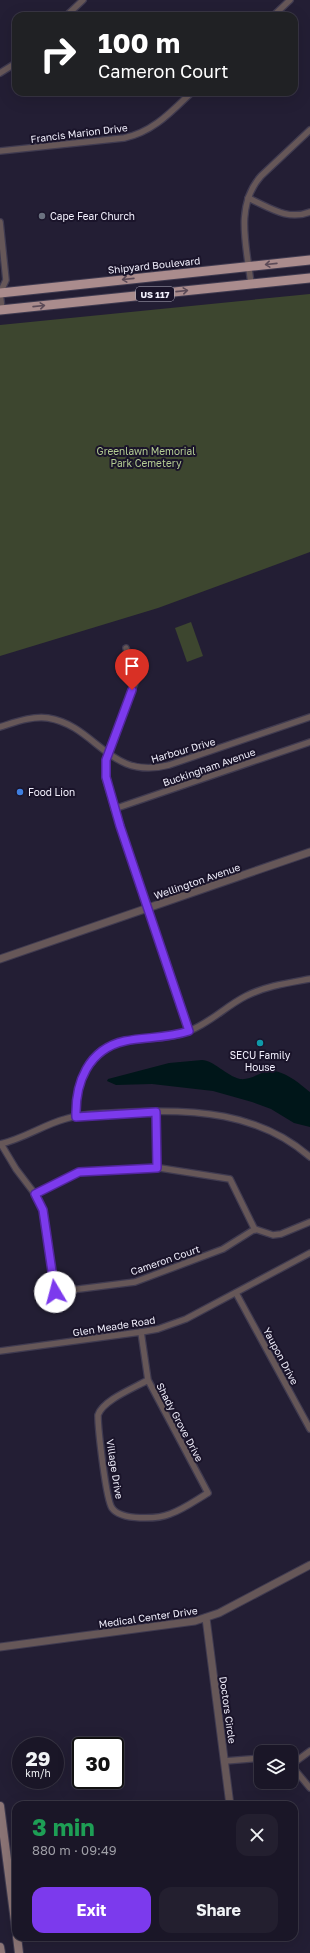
<!DOCTYPE html>
<meta charset="utf-8">
<style>
body{margin:0;font-family:"Golos Text",sans-serif;background:#231f2f;color:#f1f3f6;height:100vh;display:flex;flex-direction:column;font-size:15px;white-space:nowrap}
*{box-sizing:border-box;margin:0}
p{font-size:13px;color:#9f9fa7}
.icon{flex:none;width:22px;height:22px;fill:none;stroke:currentColor;stroke-width:2;stroke-linecap:round;stroke-linejoin:round}
.map{position:relative;flex:1;overflow:hidden}
.details{position:absolute;left:12px;top:1801px;width:286px;height:140px;display:flex;flex-direction:column;background:#1a1627;border-radius:12px;box-shadow:0 4px 16px #0002,0 0 0 1px #383544}
.details>*{flex:none}
.top-card{position:absolute;left:12px;top:12px;width:286px;height:84px;border-radius:12px;box-shadow:0 4px 16px #0002,0 0 0 1px #383544;background:#202124;color:#fff;overflow:hidden}
.buttons{position:absolute;left:254px;top:1745px;display:grid;gap:8px}
.buttons a{display:grid;place-items:center;width:44px;height:44px;border-radius:8px;background:#1a1627;box-shadow:0 4px 16px #0002,0 0 0 1px #383544;font-size:20px}
.speed{position:absolute;left:12px;top:1737px;display:flex;gap:8px;font-size:20px;font-weight:700;text-align:center}
.speed>*{display:grid;place-content:center;width:52px;height:52px;border-radius:50%;background:#1a1627;box-shadow:0 4px 16px #0002,0 0 0 1px #383544;line-height:1}
.speed small{font-size:10px;font-weight:400}
.speed .limit{border:2px solid #111;border-radius:6px;background:#fff;color:#111}
.pin{position:absolute;display:grid;place-items:center;width:34px;height:34px;color:#fff;margin:-41px -17px;border-radius:50% 50% 50% 0;rotate:-45deg;box-shadow:0 0 4px #0007}
.pin .icon{rotate:45deg}
.me{position:absolute;width:44px;margin:-22px;rotate:352deg;stroke-linejoin:round;filter:drop-shadow(0 0 3px #0008)}
.turn{display:flex;align-items:center;gap:14px;height:84px;padding:0 20px;font-size:18px}
.turn .icon{width:52px;height:52px;stroke-width:2.5}
.turn b{display:block;font-size:28px;line-height:34px}
.round{display:grid;place-items:center;flex:none;width:42px;height:42px;border-radius:12px;background:#231f2f}
.overview{display:flex;align-items:center;justify-content:space-between;height:68px;padding:0 20px}
h1{font-size:24px;font-weight:700;line-height:30px;color:#1e9e55}
.button{display:flex;gap:8px;margin-top:auto;padding:8px 20px}
.button a{flex:1;height:46px;border-radius:12px;background:#7c3aed;color:#fff;font-size:16px;font-weight:700;line-height:46px;text-align:center}
.button a+a{background:#231f2f;color:#f1f3f6}
.map>svg:first-child{display:block}
</style>
<div class="map">
<svg width="310" height="1953" viewBox="0 0 310 1953">
<rect width="100%" height="100%" fill="#231e34"/>
<g fill="#3d462f">
<polygon points="310,294 310,552 158,608 0,656 0,325"/>
<polygon points="191,622 203,656 187,662 175,628"/>
</g>
<path fill="#001619" d="M 202,1060 C 213,1060 227,1076 240,1079 C 249,1080 256,1075 264,1072 C 279,1066 298,1082 310,1092 L 310,1127 L 294,1123 L 271,1109 L 252,1102 L 213,1091 L 152,1084 L 116,1085 L 107,1081 L 108,1079 L 169,1063 Z"/>
<g fill="none" stroke-linecap="round" stroke-linejoin="round">
<g stroke="#403b50" stroke-width="8">
<g id="minor">
<polyline points="66,16 83,0"/>
<polyline points="273,16 290,0"/>
<polyline points="0,73 16,63"/>
<path d="M 0,151 L 124,138 C 153,132 171,112 192,92"/>
<path d="M 248,198 C 269,207 287,221 310,212"/>
<polyline points="0,222 6,280 0,293"/>
<path d="M 251,284 C 247,248 234,206 261,176 L 310,130"/>
<polyline points="0,292 2,310"/>
<polyline points="126,648 136,680 108,753 105,767 105,777 120,826 189,1031"/>
<path d="M 0,727 C 16,722 31,716 48,718 C 97,726 109,781 169,765 L 310,717"/>
<polyline points="114,809 310,742"/>
<polyline points="156,1111 157,1168"/>
<path d="M 76,1117 C 75,1083 88,1048 126,1041 C 147,1038 169,1039 189,1031 C 210,1023 226,1006 246,996 C 266,986 288,983 310,979"/>
<path d="M 0,1144 C 23,1139 43,1125 65,1119 C 85,1113 108,1113 129,1112 C 193,1109 259,1112 310,1157"/>
<polyline points="1,1144 16,1169 35,1194 43,1210 55,1292 135,1282 223,1249 255,1229 273,1235 281,1234 310,1222"/>
<polyline points="35,1194 79,1172 160,1168 230,1179 255,1230"/>
<polyline points="236,1293 310,1429"/>
<path d="M 141,1332 L 148,1380 L 208,1493 C 196,1500 184,1509 170,1514 C 158,1519 121,1521 112,1508 C 106,1500 98,1429 98,1415 C 103,1400 134,1388 148,1380"/>
<polyline points="0,1351 141,1332 158,1329 186,1319 310,1253"/>
<polyline points="310,1751 291,1765 310,1788"/>
<polyline points="225,1761 261,1758"/>
</g>
</g>
<g stroke="#403b50" stroke-width="9">
<g id="tertiary">
<polyline points="0,959 310,852"/>
<polyline points="206,1618 230,1805"/>
<polyline points="0,1647 195,1621 219,1613 310,1565"/>
</g>
</g>
<g stroke="#403b50" stroke-width="10">
<g id="secondary">
<polyline points="0,1806 16,1929"/>
<polyline points="17,1937 19,1953"/>
<polyline points="0,1947 1,1953"/>
</g>
</g>
<g stroke="#403b50" stroke-width="11">
<g id="primary">
<polyline points="0,293 310,260"/>
<polyline points="0,310 310,278"/>
</g>
</g>
<use href="#minor" stroke="#665758" stroke-width="5.5"/>
<use href="#tertiary" stroke="#665758" stroke-width="7"/>
<use href="#secondary" stroke="#8c7576" stroke-width="8"/>
<use href="#primary" stroke="#aa8c8d" stroke-width="9"/>
</g>
<defs><path id="oneway-shaft" d="M-6 0H5M1.5-3L5.5 0L1.5 3" fill="none" stroke-width="1.6" stroke-linecap="round" stroke-linejoin="round"/></defs>
<g stroke="#5b4a57">
<use href="#oneway-shaft" transform="translate(271 264) rotate(174)"/>
<use href="#oneway-shaft" transform="translate(128 279) rotate(174)"/>
<use href="#oneway-shaft" transform="translate(182 291) rotate(-6)"/>
<use href="#oneway-shaft" transform="translate(39 306) rotate(-6)"/>
</g>
<g fill="none" stroke-linecap="round" stroke-linejoin="round">
<g stroke="#51269a" stroke-width="10">
<path id="route" d="M 55,1292 L 43,1210 L 35,1194 L 79,1172 L 157,1168 L 156,1112 L 76,1117 C 75,1083 88,1049 125,1041 C 146,1037 168,1038 189,1031 L 120,826 L 106,777 L 106,760 L 132,690"/>
</g>
<use href="#route" stroke="#7c3aed" stroke-width="7"/>
</g>
<circle fill="#6b7280" stroke="#1a142a" stroke-width="1.5" cx="42" cy="216" r="4"/>
<circle fill="#3f7fe0" stroke="#1a142a" stroke-width="1.5" cx="20" cy="792" r="4"/>
<circle fill="#0f9aa8" stroke="#1a142a" stroke-width="1.5" cx="260" cy="1043" r="4"/>
<g text-anchor="middle" dominant-baseline="central" stroke-width="4" stroke-linejoin="round" paint-order="stroke">
<rect fill="#1a142a" stroke="#b1aebe" stroke-width="1" x="136" y="287" width="38" height="14" rx="3"/>
<g font-size="9" font-weight="bold" fill="#f2f0fd">
<text x="155" y="294">US 117</text>
</g>
<g font-size="10" fill="#f2f0fd" stroke="#1a142a">
<text transform="translate(79 133) rotate(-7)">Francis Marion Drive</text>
<text transform="translate(154 265) rotate(-6)">Shipyard Boulevard</text>
<text transform="translate(183 750) rotate(-16)">Harbour Drive</text>
<text transform="translate(209 767) rotate(-19)">Buckingham Avenue</text>
<text transform="translate(197 881) rotate(-19)">Wellington Avenue</text>
<text transform="translate(165 1260) rotate(-19)">Cameron Court</text>
<text transform="translate(114 1326) rotate(-9)">Glen Meade Road</text>
<text transform="translate(281 1356) rotate(62)">Yaupon Drive</text>
<text transform="translate(180 1422) rotate(62)">Shady Grove Drive</text>
<text transform="translate(115 1469) rotate(81)">Village Drive</text>
<text transform="translate(148 1617) rotate(-8)">Medical Center Drive</text>
<text transform="translate(228 1710) rotate(82)">Doctors Circle</text>
</g>
<g font-size="10" fill="#f2f0fd" stroke="#1a142a" text-anchor="start">
<text x="50" y="216">Cape Fear Church</text>
<text x="28" y="792">Food Lion</text>
<text x="260" y="1055" text-anchor="middle">SECU Family<tspan x="260" dy="12">House</tspan></text>
</g>
<g font-size="10" fill="#b3cb92" stroke="#1a142a">
<text x="146" y="451">Greenlawn Memorial<tspan x="146" dy="12">Park Cemetery</tspan></text>
</g>
</g>
</svg>
<div class="buttons">
<a><svg class="icon" aria-label="layers" viewBox="0 0 24 24"><path d="M12 4l9 5-9 5-9-5zM3 14l9 5 9-5"/></svg></a>
</div>
<div class="speed"><div>29<small>km/h</small></div><div class="limit">30</div></div>
<div class="pin" style="left:132px;top:690px;background:#d93025"><svg class="icon" aria-label="arrive" viewBox="0 0 24 24"><path d="M6 21V4h12l-3 4 3 4H6"/></svg></div>
<svg class="me" style="left:55px;top:1292px" viewBox="-20 -20 40 40"><circle r="19" fill="#fff"/><path d="M0-13L10 11 0 6-10 11z" fill="#7c3aed"/></svg>
<div class="top-card">
<div class="turn"><svg class="icon" aria-label="right" viewBox="0 0 24 24"><path d="M7 20v-9h11M14 6l5 5-5 5"/></svg><div><b>100 m</b>Cameron Court</div></div>
</div>
<section class="details">
<div class="overview"><div><h1>3 min</h1><p>880 m · 09:49</p></div><a class="round"><svg class="icon" aria-label="close" viewBox="0 0 24 24"><path d="M6 6l12 12M18 6L6 18"/></svg></a></div>
<div class="button"><a>Exit</a><a>Share</a></div>
</section>
</div>
